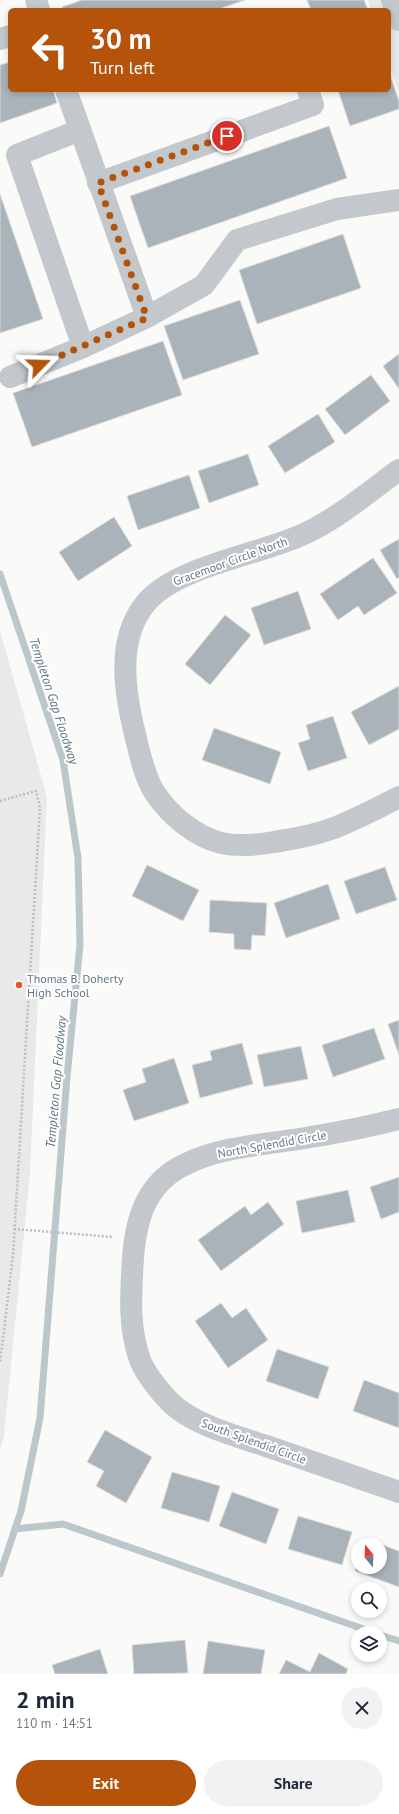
<!DOCTYPE html>
<meta charset="utf-8">
<style>
body{margin:0;font-family:"PT Sans",sans-serif;background:#f2f2f3;color:#1f2937;height:100vh;display:flex;flex-direction:column;font-size:15px;white-space:nowrap}
*{box-sizing:border-box;margin:0}
p{font-size:13px;color:#747a83}
.icon{flex:none;width:22px;height:22px;fill:none;stroke:currentColor;stroke-width:2;stroke-linecap:round;stroke-linejoin:round}
.map{position:relative;height:1674px;overflow:hidden}
.sheet{display:flex;flex-direction:column;background:#fff;flex:1}
.sheet>*{flex:none}
.guide{position:absolute;left:8px;top:8px;width:383px;height:84px;border-radius:6px;box-shadow:0 2px 6px #0003;background:#b45309;color:#fff;overflow:hidden}
.needle{width:26px;rotate:341deg}
.fabs{position:absolute;left:351px;top:1538px;display:grid;gap:8px}
.fabs a{display:grid;place-items:center;width:36px;height:36px;border-radius:50%;background:#fff;box-shadow:0 2px 6px #0003;font-size:20px}
.pin{position:absolute;display:grid;place-items:center;width:34px;height:34px;color:#fff;margin:-17px;border:2px solid #fff;border-radius:50%;box-shadow:0 1px 4px #0007}
.me{position:absolute;width:44px;margin:-22px;rotate:68deg;stroke-linejoin:round;filter:drop-shadow(0 0 3px #0008)}
.turn{display:flex;align-items:center;gap:14px;height:84px;padding:0 16px;font-size:18px}
.turn .icon{width:52px;height:52px;stroke-width:2.5}
.turn b{display:block;font-size:28px;line-height:34px}
.round{display:grid;place-items:center;flex:none;width:42px;height:42px;border-radius:21px;background:#f2f2f3}
.summary{display:flex;align-items:center;justify-content:space-between;height:68px;padding:0 16px}
h1{font-size:24px;font-weight:700;line-height:30px}
.button{display:flex;gap:8px;margin-top:auto;padding:8px 16px}
.button a{flex:1;height:46px;border-radius:24px;background:#b45309;color:#fff;font-size:16px;font-weight:700;line-height:46px;text-align:center}
.button a+a{background:#f2f2f3;color:#1f2937}
.map>svg:first-child{display:block}
</style>
<div class="map">
<svg width="399" height="1674" viewBox="0 0 399 1674">
<rect width="100%" height="100%" fill="#fafaf8"/>
<g fill="#e8e9e9">
<polygon points="368,0 399,0 399,93 389,63 389,10 371,10"/>
<polygon points="0,631 47,797 30,1174 4,1436 0,1452"/>
</g>
<g fill="none" stroke-linecap="round" stroke-linejoin="round">
<g stroke="#bbc7cb" stroke-width="7">
<polyline points="0,574 63,760 78,858 80,945 67,1077 40,1418 21,1511 0,1574"/>
<polyline points="15,1529 63,1524 375,1633"/>
<polyline points="380,1635 399,1641"/>
</g>
</g>
<g fill="#aab3b9" stroke="#dcdcda">
<polygon points="82,0 245,0 216,10 63,10 62,7"/>
<polygon points="307,0 364,0 368,10 311,10"/>
<polygon points="10,62 10,90 53,90 57,103 0,123 0,65"/>
<polygon points="389,72 399,101 399,109 350,126 338,90 389,90"/>
<polygon points="329,126 347,178 148,248 130,196"/>
<polygon points="0,194 43,319 0,333"/>
<polygon points="343,234 361,288 257,324 239,270"/>
<polygon points="240,300 259,354 183,380 164,326"/>
<polygon points="163,341 182,395 32,447 13,393"/>
<polygon points="399,354 399,389 383,366"/>
<polygon points="371,375 390,401 345,435 325,409"/>
<polygon points="318,414 335,442 285,473 268,446"/>
<polygon points="248,454 259,485 209,503 198,471"/>
<polygon points="189,475 200,508 138,530 127,496"/>
<polygon points="114,517 132,546 78,581 59,552"/>
<polygon points="399,539 399,577 397,579 380,550"/>
<polygon points="373,558 397,593 364,615 358,606 338,620 320,594"/>
<polygon points="298,591 311,629 264,645 251,608"/>
<polygon points="225,615 251,635 210,685 185,664"/>
<polygon points="399,686 399,729 369,745 351,712"/>
<polygon points="333,716 347,758 308,771 298,743 310,739 306,725"/>
<polygon points="214,728 281,752 270,784 202,760"/>
<polygon points="147,865 199,890 183,921 132,896"/>
<polygon points="385,867 397,900 356,914 344,881"/>
<polygon points="328,884 340,919 286,938 274,903"/>
<polygon points="210,900 267,903 265,936 252,935 251,950 234,949 234,934 209,932"/>
<polygon points="399,1020 399,1055 388,1024"/>
<polygon points="374,1028 385,1059 333,1077 322,1045"/>
<polygon points="242,1043 253,1084 200,1098 192,1065 212,1060 210,1051"/>
<polygon points="301,1046 308,1079 264,1087 257,1055"/>
<polygon points="174,1058 189,1103 134,1121 123,1090 146,1082 142,1069"/>
<polygon points="399,1177 399,1212 381,1219 370,1187"/>
<polygon points="348,1190 355,1222 302,1233 296,1201"/>
<polygon points="268,1202 284,1224 221,1271 198,1240 245,1206 251,1215"/>
<polygon points="221,1303 232,1318 246,1308 268,1340 228,1368 195,1321"/>
<polygon points="277,1349 329,1367 318,1399 266,1381"/>
<polygon points="364,1380 399,1393 399,1428 353,1411"/>
<polygon points="105,1430 152,1457 126,1503 96,1486 104,1471 87,1462"/>
<polygon points="172,1472 220,1486 209,1522 161,1508"/>
<polygon points="232,1492 279,1509 266,1544 219,1526"/>
<polygon points="298,1516 352,1532 342,1565 288,1549"/>
<polygon points="366,1539 399,1551 399,1587 355,1571 358,1562 358,1567 380,1567 380,1545 364,1545"/>
<polygon points="185,1640 188,1673 134,1674 132,1645"/>
<polygon points="208,1641 265,1650 261,1674 203,1674"/>
<polygon points="100,1649 108,1674 55,1674 52,1665"/>
<polygon points="319,1653 348,1669 346,1674 279,1674 286,1660 310,1672"/>
</g>
<g fill="none" stroke-linecap="round" stroke-linejoin="round">
<g stroke="#bbbfc2" stroke-width="2.5" stroke-dasharray="2 2" stroke-linecap="butt">
<polyline points="0,801 36,791 40,808 13,1255 0,1363"/>
<polyline points="14,1229 113,1237"/>
</g>
<g stroke="#c3c8cc" stroke-width="22">
<polyline points="36,0 39,10"/>
<polyline points="392,0 399,20"/>
<polyline points="0,39 10,36"/>
<polyline points="66,90 147,317"/>
<polyline points="80,130 17,155 83,347"/>
<polyline points="98,183 313,105 308,90"/>
<polyline points="10,377 83,347 147,317 204,285 237,240 337,209 399,200"/>
<path d="M 399,470 C 367,493 334,522 297,537 C 255,555 173,568 145,604 C 113,644 127,702 138,747 C 142,762 146,780 155,793 C 170,816 195,836 221,843 C 239,847 257,845 274,842 C 294,839 315,835 334,828 C 356,819 378,808 399,797"/>
<path d="M 399,1119 C 368,1127 337,1133 305,1138 C 265,1145 223,1146 186,1164 C 147,1182 136,1217 133,1258 C 131,1292 128,1326 140,1360 C 146,1375 165,1399 178,1409 C 204,1428 237,1436 266,1446 C 311,1461 355,1477 399,1492"/>
</g>
</g>
<g fill="none" stroke-linecap="round" stroke-linejoin="round">
<polyline stroke="#b45309" stroke-width="7" stroke-dasharray="0 12.6" points="39,365 147,318 98,183 227,136"/>
</g>
<circle fill="#e4572e" stroke="#fff" stroke-width="1.5" cx="19" cy="985" r="4"/>
<g text-anchor="middle" dominant-baseline="central" stroke-width="4" stroke-linejoin="round" paint-order="stroke">
<g font-size="12" fill="#657683" stroke="#fff">
<text transform="translate(230 561) rotate(-20)">Gracemoor Circle North</text>
<text transform="translate(272 1144) rotate(-10)">North Splendid Circle</text>
<text transform="translate(254 1441) rotate(20)">South Splendid Circle</text>
</g>
<g font-size="12" fill="#657683" stroke="#fff" text-anchor="start">
<text x="27" y="978">Thomas B. Doherty<tspan x="27" dy="14">High School</tspan></text>
</g>
<g font-size="13" font-style="italic" fill="#60757c" stroke="#fff">
<text transform="translate(54 701) rotate(72)">Templeton Gap Floodway</text>
<text transform="translate(56 1082) rotate(-85)">Templeton Gap Floodway</text>
</g>
</g>
</svg>
<div class="fabs">
<a><svg class="needle" viewBox="-14 -14 28 28"><path d="M0-13l5 13h-10z" fill="#e53935"/><path d="M0 13l5-13h-10z" fill="#747a83"/></svg></a>
<a><svg class="icon" aria-label="search" viewBox="0 0 24 24"><circle cx="10" cy="10" r="6"/><path d="M15 15l6 6"/></svg></a>
<a><svg class="icon" aria-label="layers" viewBox="0 0 24 24"><path d="M12 4l9 5-9 5-9-5zM3 14l9 5 9-5"/></svg></a>
</div>
<div class="pin" style="left:227px;top:136px;background:#d93025"><svg class="icon" aria-label="arrive" viewBox="0 0 24 24"><path d="M6 21V4h12l-3 4 3 4H6"/></svg></div>
<svg class="me" style="left:39px;top:365px" viewBox="-20 -20 40 40"><path d="M0-17L14 15 0 8-14 15z" fill="#b45309" stroke="#fff" stroke-width="4"/></svg>
<div class="guide">
<div class="turn"><svg class="icon" aria-label="left" viewBox="0 0 24 24"><path d="M17 20v-9H6M10 6l-5 5 5 5"/></svg><div><b>30 m</b>Turn left</div></div>
</div>
</div>
<section class="sheet">
<div class="summary"><div><h1>2 min</h1><p>110 m · 14:51</p></div><a class="round"><svg class="icon" aria-label="close" viewBox="0 0 24 24"><path d="M6 6l12 12M18 6L6 18"/></svg></a></div>
<div class="button"><a>Exit</a><a>Share</a></div>
</section>
